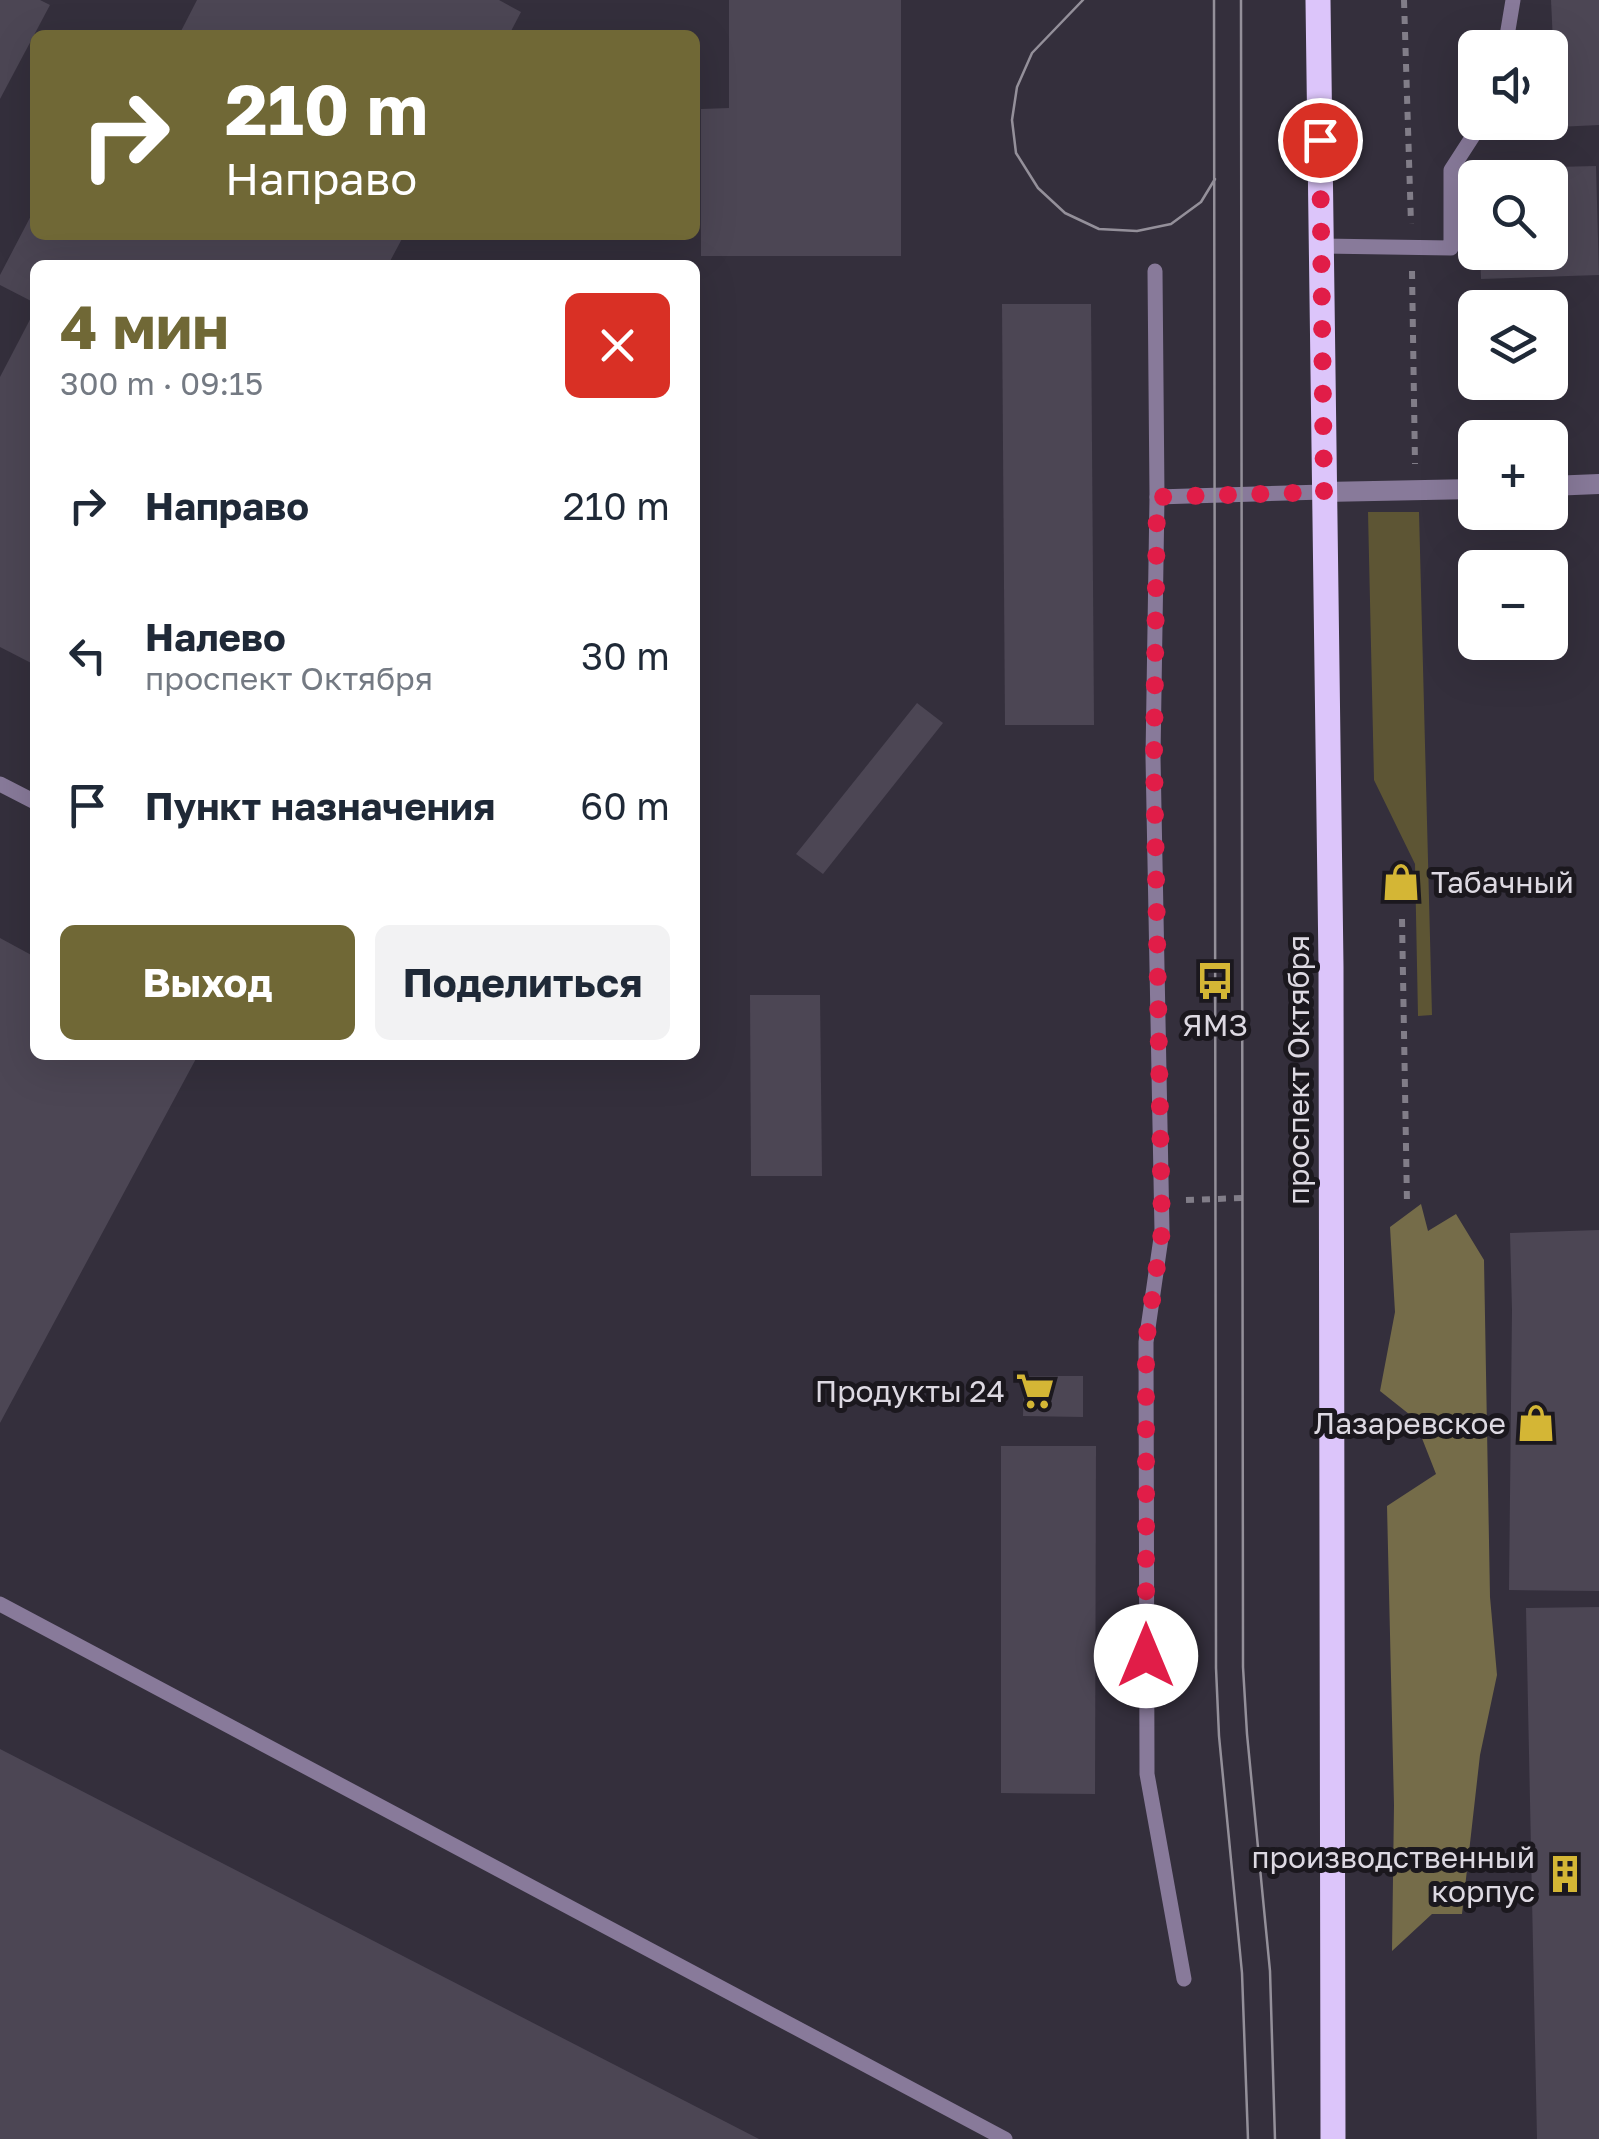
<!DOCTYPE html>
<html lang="ru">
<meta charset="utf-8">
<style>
body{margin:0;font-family:"Golos Text",sans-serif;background:#f2f2f3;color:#1f2937;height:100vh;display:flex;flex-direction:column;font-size:38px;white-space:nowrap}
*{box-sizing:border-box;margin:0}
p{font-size:32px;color:#747a83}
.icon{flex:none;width:55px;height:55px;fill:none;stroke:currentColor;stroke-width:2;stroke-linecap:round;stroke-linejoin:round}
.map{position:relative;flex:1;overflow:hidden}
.panel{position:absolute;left:30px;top:260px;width:670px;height:800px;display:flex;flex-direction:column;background:#fff;border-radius:15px;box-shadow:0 10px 40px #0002}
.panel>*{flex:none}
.guide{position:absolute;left:30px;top:30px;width:670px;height:210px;border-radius:15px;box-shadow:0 10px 40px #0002;background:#706836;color:#fff;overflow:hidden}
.controls{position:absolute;left:1458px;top:30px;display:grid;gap:20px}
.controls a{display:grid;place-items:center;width:110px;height:110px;border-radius:15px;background:#fff;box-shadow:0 10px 40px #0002;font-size:50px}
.pin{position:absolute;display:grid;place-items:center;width:85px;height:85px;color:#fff;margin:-42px;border:5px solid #fff;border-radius:50%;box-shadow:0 2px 10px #0007}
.me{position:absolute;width:110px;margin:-55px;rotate:0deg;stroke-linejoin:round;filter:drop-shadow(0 0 8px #0008)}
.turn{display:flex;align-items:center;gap:35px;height:210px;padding:0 30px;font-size:45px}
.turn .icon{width:130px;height:130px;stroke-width:2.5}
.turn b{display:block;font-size:70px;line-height:85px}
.round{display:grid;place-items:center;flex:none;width:105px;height:105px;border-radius:15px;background:#f2f2f3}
.overview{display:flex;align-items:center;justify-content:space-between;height:170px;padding:0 30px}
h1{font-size:60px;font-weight:700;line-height:75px;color:#706836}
.action{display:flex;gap:20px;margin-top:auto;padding:20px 30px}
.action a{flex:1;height:115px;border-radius:15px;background:#706836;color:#fff;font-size:40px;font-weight:700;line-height:115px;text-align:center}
.action a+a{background:#f2f2f3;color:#1f2937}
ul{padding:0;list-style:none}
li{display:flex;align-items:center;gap:30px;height:150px;padding:0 30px}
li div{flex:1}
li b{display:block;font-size:38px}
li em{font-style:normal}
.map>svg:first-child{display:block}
</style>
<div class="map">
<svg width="1599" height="2139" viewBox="0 0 1599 2139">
<rect width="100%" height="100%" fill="#342f3c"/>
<polygon fill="#5d5534" points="1368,512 1419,512 1432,1015 1418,1016 1415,864 1374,780"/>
<polygon fill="#756c49" points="1421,1204 1428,1231 1456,1214 1484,1260 1490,1597 1497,1675 1480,1755 1462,1914 1432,1914 1392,1951 1394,1805 1387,1506 1436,1474 1414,1418 1380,1391 1395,1312 1390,1227"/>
<g fill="#4c4654">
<polygon points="0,0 40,0 50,5 0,99"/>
<polygon points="197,0 499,0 521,12 509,35 179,35"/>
<polygon points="729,0 901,0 901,256 701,256 701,109 729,108"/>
<polygon points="1551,0 1599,0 1599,125 1557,127"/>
<polygon points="1596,166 1599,275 1481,279 1480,252 1550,252 1550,178 1477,178 1477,169"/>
<polygon points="35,208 35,235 404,235 388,265 35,265 35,303 0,285 0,275"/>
<polygon points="1002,304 1091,304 1094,725 1005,725"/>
<polygon points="35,310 35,665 0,647 0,377"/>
<polygon points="1550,317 1553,317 1557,389 1480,392 1480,382 1550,382"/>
<polygon points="917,703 943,723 823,874 796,854"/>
<polygon points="0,938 35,957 35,1055 198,1055 0,1423"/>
<polygon points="750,995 820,995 822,1176 751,1176"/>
<polygon points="1599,1230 1599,1591 1509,1590 1512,1310 1510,1233"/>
<polygon points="1024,1376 1083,1376 1083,1417 1023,1416"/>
<polygon points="1001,1446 1096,1446 1095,1794 1001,1793"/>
<polygon points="1599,1607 1599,2139 1537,2139 1526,1608"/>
<polygon points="0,1749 759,2139 0,2139"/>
</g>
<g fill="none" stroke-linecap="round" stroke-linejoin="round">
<g stroke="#817d88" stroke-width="6" stroke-dasharray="8 8" stroke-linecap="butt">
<polyline points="1404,0 1411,224"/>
<polyline points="1412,271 1415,464"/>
<polyline points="1402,919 1407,1203"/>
<polyline points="1186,1200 1243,1198"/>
</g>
<g stroke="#887a9a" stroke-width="15">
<polyline points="1505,48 1513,0"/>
<polyline points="1322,246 1451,248 1451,170 1482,122"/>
<polyline points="1155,271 1157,497 1153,757 1162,1231 1146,1342 1147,1774 1184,1979"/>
<polyline points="1157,497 1324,492"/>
<polyline points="0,784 35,802"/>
<polyline points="0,1604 1005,2139"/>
</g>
<g stroke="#887a9a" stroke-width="20">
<polyline points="1550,486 1599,484"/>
<polyline points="1324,492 1475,489"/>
</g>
<polyline stroke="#dcc5fa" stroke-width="25" points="1318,0 1331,966 1333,2139"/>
<g stroke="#94909a" stroke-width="2.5">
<polyline points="1083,0 1032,53 1017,87 1012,120 1016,153 1038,188 1065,213 1099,229 1137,231 1171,224 1201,202 1215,179"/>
<polyline points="1214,0 1216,1668 1219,1736 1242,1973 1248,2139"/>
<polyline points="1241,0 1243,1667 1247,1734 1270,1971 1275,2139"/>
</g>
</g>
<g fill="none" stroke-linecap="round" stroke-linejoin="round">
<polyline stroke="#e11d48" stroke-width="18" stroke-dasharray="0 32.4" points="1146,1656 1146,1342 1162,1231 1154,757 1157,497 1324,492 1320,140"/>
</g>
<defs>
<g id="shop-bare" transform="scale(3)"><path d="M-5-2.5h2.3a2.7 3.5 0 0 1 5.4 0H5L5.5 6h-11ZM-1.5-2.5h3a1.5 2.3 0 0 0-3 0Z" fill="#d4b635" stroke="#1b181e" stroke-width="2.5" paint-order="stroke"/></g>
<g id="bus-bare" transform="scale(3)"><path d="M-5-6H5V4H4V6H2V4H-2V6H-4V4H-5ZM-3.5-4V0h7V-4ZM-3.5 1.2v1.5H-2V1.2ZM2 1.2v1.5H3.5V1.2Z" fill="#d4b635" stroke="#1b181e" stroke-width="2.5" paint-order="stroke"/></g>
<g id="supermarket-bare" transform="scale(3)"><path d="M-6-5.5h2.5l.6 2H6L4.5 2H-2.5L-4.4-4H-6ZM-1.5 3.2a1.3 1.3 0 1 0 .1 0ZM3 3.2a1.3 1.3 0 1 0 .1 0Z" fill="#d4b635" stroke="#1b181e" stroke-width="2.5" paint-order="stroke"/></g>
<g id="building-bare" transform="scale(3)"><path d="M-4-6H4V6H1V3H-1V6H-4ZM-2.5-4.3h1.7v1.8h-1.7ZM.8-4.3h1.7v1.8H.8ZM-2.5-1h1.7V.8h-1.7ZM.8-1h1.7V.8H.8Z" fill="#d4b635" stroke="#1b181e" stroke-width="2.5" paint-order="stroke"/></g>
</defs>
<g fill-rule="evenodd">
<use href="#shop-bare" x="1401" y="882"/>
<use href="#bus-bare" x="1215" y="981"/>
<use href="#supermarket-bare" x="1035" y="1391"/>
<use href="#shop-bare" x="1536" y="1423"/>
<use href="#building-bare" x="1565" y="1874"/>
</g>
<g text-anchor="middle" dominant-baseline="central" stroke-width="10" stroke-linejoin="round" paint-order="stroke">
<g font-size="30" fill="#ddd9e2" stroke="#1b181e" text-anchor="end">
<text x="1431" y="882" text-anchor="start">Табачный</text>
<text x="1215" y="1025" text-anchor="middle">ЯМЗ</text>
<text x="1005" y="1391">Продукты 24</text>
<text x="1506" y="1423">Лазаревское</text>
<text x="1535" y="1857">производственный<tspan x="1535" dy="34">корпус</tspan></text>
</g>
<g font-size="30" fill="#ddd9e2" stroke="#1b181e">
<text transform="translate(1298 1070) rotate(-90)">проспект Октября</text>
</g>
</g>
</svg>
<div class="controls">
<a><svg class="icon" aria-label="sound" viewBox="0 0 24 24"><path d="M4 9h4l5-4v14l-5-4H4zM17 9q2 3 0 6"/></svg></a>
<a><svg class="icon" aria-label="search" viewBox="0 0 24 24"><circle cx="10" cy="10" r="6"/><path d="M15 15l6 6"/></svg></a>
<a><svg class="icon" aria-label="layers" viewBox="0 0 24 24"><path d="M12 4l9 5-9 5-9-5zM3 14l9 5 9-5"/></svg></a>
<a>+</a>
<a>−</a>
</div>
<div class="pin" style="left:1320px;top:140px;background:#d93025"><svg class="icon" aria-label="arrive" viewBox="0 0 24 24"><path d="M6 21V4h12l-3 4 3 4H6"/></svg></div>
<svg class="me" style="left:1146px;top:1656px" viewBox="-20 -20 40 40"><circle r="19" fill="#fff"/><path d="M0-13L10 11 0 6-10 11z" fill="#e11d48"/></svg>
<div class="guide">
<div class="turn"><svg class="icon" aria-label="right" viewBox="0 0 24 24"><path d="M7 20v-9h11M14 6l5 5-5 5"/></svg><div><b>210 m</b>Направо</div></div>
</div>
<section class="panel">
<div class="overview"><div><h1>4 мин</h1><p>300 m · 09:15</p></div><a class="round" style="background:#d93025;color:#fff"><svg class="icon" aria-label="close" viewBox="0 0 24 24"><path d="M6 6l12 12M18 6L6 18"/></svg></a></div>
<ul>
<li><svg class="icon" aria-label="right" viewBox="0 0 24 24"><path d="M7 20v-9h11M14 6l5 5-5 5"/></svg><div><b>Направо</b></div><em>210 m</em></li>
<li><svg class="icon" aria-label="left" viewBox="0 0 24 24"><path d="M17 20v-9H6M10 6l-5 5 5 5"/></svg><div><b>Налево</b><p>проспект Октября</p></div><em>30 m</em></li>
<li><svg class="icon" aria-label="arrive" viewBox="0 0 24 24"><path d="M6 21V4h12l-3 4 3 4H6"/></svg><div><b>Пункт назначения</b></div><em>60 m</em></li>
</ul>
<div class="action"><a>Выход</a><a>Поделиться</a></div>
</section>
</div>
